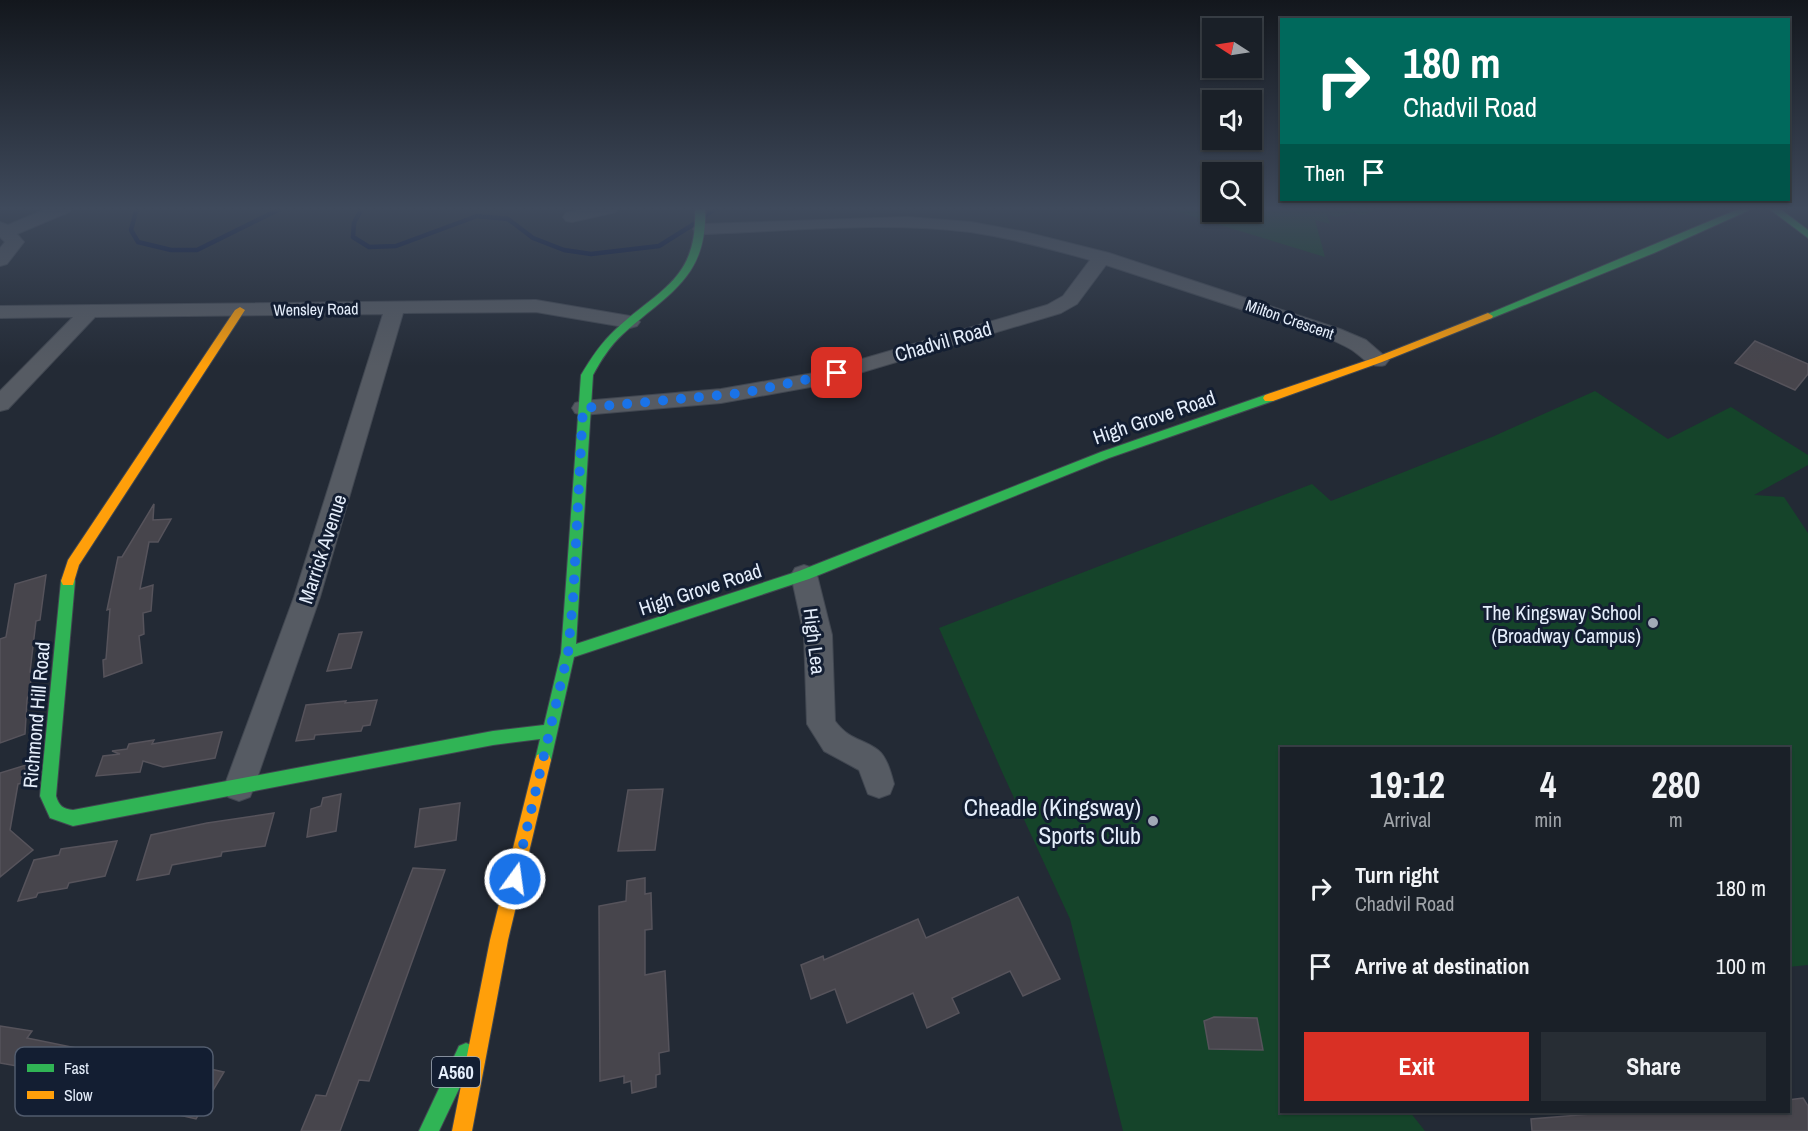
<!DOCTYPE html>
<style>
body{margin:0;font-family:"Archivo Narrow",sans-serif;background:#272d34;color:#f1f3f6;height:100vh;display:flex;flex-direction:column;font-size:22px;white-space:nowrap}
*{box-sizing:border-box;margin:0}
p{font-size:20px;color:#9fa3a8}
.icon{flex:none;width:33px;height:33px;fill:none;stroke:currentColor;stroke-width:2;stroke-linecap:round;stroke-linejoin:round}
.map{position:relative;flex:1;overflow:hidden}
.side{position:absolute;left:1280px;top:747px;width:510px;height:366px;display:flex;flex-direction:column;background:#1a2028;border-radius:0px;box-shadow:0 2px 4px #0004,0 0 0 2px #383e45}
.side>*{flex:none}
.guide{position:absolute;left:1280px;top:18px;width:510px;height:183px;border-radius:0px;box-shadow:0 2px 4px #0004,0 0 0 2px #383e45;background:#00695c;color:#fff;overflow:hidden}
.needle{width:39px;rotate:282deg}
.buttons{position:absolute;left:1202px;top:18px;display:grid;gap:12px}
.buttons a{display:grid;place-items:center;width:60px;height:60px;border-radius:0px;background:#1a2028;box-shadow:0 2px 4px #0004,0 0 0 2px #383e45;font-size:30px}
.pin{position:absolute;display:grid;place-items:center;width:51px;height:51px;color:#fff;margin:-26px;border-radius:12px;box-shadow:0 3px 9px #0006}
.me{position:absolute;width:66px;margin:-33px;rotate:14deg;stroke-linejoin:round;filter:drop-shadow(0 0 4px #0008)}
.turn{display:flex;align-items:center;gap:21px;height:126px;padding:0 24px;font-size:27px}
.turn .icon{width:78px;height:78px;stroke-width:2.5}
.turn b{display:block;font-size:42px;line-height:51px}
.then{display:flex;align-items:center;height:57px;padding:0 24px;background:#0003;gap:12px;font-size:22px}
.eta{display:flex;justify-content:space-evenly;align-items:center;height:102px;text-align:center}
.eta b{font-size:36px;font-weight:700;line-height:42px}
.action{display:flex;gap:12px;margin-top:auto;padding:12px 24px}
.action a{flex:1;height:69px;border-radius:0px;background:#d93025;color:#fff;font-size:24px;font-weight:700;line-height:69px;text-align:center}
.action a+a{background:#272d34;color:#f1f3f6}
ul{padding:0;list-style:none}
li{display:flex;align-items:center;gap:18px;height:78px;padding:0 24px}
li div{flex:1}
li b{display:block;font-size:22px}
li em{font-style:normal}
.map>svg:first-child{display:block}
</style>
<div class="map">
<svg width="1808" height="1131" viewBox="0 0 1808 1131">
<rect width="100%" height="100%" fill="#232a35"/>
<g fill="#15442a">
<polygon points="1165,208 1212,208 1212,212 1251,212 1251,208 1414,208 1381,208 1364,215 1352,213 1336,217 1327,214 1330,224 1315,220 1325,257"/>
<polygon points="1595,391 1668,439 1731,407 1808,455 1808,465 1754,495 1784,497 1808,533 1808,965 1788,967 1788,748 1281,748 1281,1112 1410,1112 1425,1131 1123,1131 1070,919 1003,774 939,628 1312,484 1331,501 1492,437"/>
</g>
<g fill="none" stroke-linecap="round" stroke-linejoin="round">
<g stroke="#03113c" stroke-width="4.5">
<polyline points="137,208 131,230 138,242 171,250 197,250 282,208"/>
<polyline points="362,208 354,223 353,237 369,247 396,246 477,216 508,219 533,238 564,250 591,254 659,246 694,224"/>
<polyline points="705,216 717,208"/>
</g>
</g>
<g fill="#47454c" stroke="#56535b" stroke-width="1.5">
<polygon points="1755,341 1808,364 1808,374 1795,390 1735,363"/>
<polygon points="154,504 153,520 171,519 158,542 149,542 140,589 153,585 151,611 143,613 144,634 139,636 142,663 104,677 103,660 106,659 110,609 107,610 118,557 122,557"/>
<polygon points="46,575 40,620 36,621 30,672 33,672 27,700 25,734 0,743 0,639 6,637 15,584"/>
<polygon points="362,632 351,668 327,671 339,634"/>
<polygon points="377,700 370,725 363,726 361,731 315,735 314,739 296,741 306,705 346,701 345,703"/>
<polygon points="222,732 215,758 163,767 143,761 140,772 96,776 103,756 120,754 112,751 127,749 129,744 154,740 152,744"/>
<polygon points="26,765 23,783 18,784 10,830 33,850 0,877 0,773"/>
<polygon points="663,789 655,850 618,851 628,790"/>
<polygon points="341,794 336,831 307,837 311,809 321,806 323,798"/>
<polygon points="460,803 456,840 415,847 420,809"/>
<polygon points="274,813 265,846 222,852 221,856 172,865 169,874 137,880 151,835 207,823"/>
<polygon points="117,841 105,876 69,883 67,888 38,893 36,897 18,901 34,860 59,855 61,849"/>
<polygon points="413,868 445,870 369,1081 359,1080 340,1131 301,1131 316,1095 326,1096"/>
<polygon points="645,878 645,894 651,893 652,929 645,930 645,975 665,971 669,1051 659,1053 660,1074 656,1075 656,1087 632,1093 631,1081 624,1083 624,1076 600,1081 599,906 626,901 627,881"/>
<polygon points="1018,897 1060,979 1023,996 1010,971 952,998 959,1013 927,1028 913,993 847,1023 835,989 811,999 801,965 823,956 824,960 918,919 926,938"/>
<polygon points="1214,1017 1257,1018 1263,1050 1209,1049 1204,1021"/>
<polygon points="0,1026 32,1031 27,1038 135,1060 139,1053 224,1072 196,1119 93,1095 87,1104 25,1092 40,1070 0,1063"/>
<polygon points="1803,1098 1808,1106 1808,1131 1532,1131 1531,1119 1615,1112 1788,1112 1788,1100"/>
</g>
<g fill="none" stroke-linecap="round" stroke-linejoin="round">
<g stroke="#414751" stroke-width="2">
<g id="street">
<polygon points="48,208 72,208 69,212 17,234 24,242 7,264 0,266 0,248 5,242 0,237 0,222 8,225"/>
<polygon points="587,208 619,208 616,212 572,222 566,221 563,217 566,213"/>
<path d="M 907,217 L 971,222 L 1025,232 L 1109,253 L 1340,329 L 1366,340 L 1389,360 L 1385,365 C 1370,369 1364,358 1352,350 C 1344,345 1334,341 1326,337 L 1106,265 L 1077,304 L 1061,313 L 816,386 L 721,403 L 583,415 L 575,413 L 572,408 L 575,403 L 583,401 L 721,389 L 814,373 L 1047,305 L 1063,296 L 1090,260 C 1051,249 1011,238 970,232 C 882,221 791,231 702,234 L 696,233 L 693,229 L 696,225 L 702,224 Z"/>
<polygon points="536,300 630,316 637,318 640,322 637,326 630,328 536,312 403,313 320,597 254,787 250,797 239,801 228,797 224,787 294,597 383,314 95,317 8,409 0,411 0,391 73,317 0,318 0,306"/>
<path d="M 804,565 L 813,568 L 817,575 L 832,635 L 835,721 C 850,741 862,738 878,750 C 887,757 891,773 894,784 L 890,794 L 879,798 L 868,794 L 859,770 L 824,751 L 807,724 L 804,635 L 791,575 L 795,568 Z"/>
</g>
</g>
<g stroke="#414751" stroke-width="2">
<g id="fast">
<path d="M 695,208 L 705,208 C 708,278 668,293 623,334 C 610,346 601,360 593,375 L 576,644 L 799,571 L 1101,452 L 1265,395 L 1273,395 L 1275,398 L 1273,401 L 1109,458 L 809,579 L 574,657 L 551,760 L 549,765 L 543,767 L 537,765 L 535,760 L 540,739 L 493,745 L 73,826 L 50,818 L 40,796 L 61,581 L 63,577 L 73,577 L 75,581 L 56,796 C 59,806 63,809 73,810 L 493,731 L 544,725 L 561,653 L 581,375 C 591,358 601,343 615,330 C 660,288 698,280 695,208 Z"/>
<polygon points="1741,208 1754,208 1654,253 1492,318 1488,319 1483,316"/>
<polygon points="1768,208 1779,208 1808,230 1808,238"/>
<polygon points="466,1043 473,1046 476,1053 439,1131 419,1131 459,1046"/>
</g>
</g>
<g stroke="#414751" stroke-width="2">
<g id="slow">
<polygon points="240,307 245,310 79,565 73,585 63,585 61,581 68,560 235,310"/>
<polygon points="1488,313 1493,316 1492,318 1382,362 1273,401 1265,401 1263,398 1265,395 1374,358"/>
<polygon points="543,753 549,755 551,760 508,940 472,1131 452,1131 490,940 535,760 537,755"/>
</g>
</g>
<use href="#street" fill="#565b63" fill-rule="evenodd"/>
<use href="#fast" fill="#30b455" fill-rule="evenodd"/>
<use href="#slow" fill="#ff9f0a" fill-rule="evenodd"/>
</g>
<linearGradient id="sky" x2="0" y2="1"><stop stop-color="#13171d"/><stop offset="0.57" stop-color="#3f4a5c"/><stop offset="1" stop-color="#3f4a5c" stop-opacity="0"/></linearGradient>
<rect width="1808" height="366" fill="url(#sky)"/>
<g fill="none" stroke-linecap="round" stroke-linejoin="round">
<polyline stroke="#1a73e8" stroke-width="10" stroke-dasharray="0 18" points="515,879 568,653 573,600 583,408 743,393 837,373"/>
</g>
<g fill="#a1a9b6" stroke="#131e32" stroke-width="2">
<circle cx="1653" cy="623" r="6"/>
<circle cx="1153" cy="821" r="6"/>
</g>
<g text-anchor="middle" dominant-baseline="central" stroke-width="6" stroke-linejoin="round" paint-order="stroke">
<g font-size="16" fill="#e5eefb" stroke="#131e32">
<text transform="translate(316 309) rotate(-1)">Wensley Road</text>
<text transform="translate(1290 319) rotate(19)">Milton Crescent</text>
</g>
<rect fill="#131e32" stroke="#a6b0bf" stroke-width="1.5" x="432" y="1057" width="48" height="30" rx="4.5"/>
<g font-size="18" font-weight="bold" fill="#e5eefb">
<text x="456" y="1072">A560</text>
</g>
<g font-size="20" fill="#e5eefb" stroke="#131e32">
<text transform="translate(943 341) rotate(-16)">Chadvil Road</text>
<text transform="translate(1154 417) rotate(-19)">High Grove Road</text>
<text transform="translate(322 549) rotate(-72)">Marrick Avenue</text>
<text transform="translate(700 589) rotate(-18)">High Grove Road</text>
<text transform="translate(815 641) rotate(83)">High Lea</text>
<text transform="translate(36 715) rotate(-85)">Richmond Hill Road</text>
</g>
<g font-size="20" fill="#e5eefb" stroke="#131e32" text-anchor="end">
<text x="1641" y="612">The Kingsway School<tspan x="1641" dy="23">(Broadway Campus)</tspan></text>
</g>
<g font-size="24" fill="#e5eefb" stroke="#131e32" text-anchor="end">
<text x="1141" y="807">Cheadle (Kingsway)<tspan x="1141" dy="28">Sports Club</tspan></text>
</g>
</g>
<rect x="15" y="1047" width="198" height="69" rx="9" fill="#131e32" stroke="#525c6e" stroke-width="1.5"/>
<rect x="27" y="1064" width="27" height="8" fill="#30b455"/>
<rect x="27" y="1091" width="27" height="8" fill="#ff9f0a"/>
<g font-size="16" fill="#e5eefb">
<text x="64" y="1074">Fast</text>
<text x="64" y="1101">Slow</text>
</g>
</svg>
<div class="buttons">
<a><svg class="needle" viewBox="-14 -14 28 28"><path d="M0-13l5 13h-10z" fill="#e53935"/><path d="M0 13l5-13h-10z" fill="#9fa3a8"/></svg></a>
<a><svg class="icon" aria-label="sound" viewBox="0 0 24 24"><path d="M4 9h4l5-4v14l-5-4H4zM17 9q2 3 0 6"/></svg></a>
<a><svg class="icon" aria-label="search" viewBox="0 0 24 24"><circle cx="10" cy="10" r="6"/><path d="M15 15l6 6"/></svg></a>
</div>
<div class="pin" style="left:837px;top:373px;background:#d93025"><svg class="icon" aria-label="arrive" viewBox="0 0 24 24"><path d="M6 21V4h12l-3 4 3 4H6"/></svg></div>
<svg class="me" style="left:515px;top:879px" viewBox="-20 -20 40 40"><circle r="17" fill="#1a73e8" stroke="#fff" stroke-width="3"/><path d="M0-11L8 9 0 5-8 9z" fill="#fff"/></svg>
<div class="guide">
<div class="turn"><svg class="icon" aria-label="right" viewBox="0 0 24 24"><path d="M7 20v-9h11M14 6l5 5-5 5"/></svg><div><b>180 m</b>Chadvil Road</div></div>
<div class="then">Then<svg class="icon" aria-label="arrive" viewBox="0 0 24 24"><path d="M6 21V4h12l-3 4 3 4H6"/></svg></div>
</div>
<section class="side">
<div class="eta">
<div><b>19:12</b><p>Arrival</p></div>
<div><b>4</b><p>min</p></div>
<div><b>280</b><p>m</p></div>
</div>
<ul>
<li><svg class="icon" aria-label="right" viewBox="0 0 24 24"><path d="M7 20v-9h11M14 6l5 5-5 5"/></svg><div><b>Turn right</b><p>Chadvil Road</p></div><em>180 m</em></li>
<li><svg class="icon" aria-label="arrive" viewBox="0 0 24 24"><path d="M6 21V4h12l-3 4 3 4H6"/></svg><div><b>Arrive at destination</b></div><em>100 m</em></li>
</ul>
<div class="action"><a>Exit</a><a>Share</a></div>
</section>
</div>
